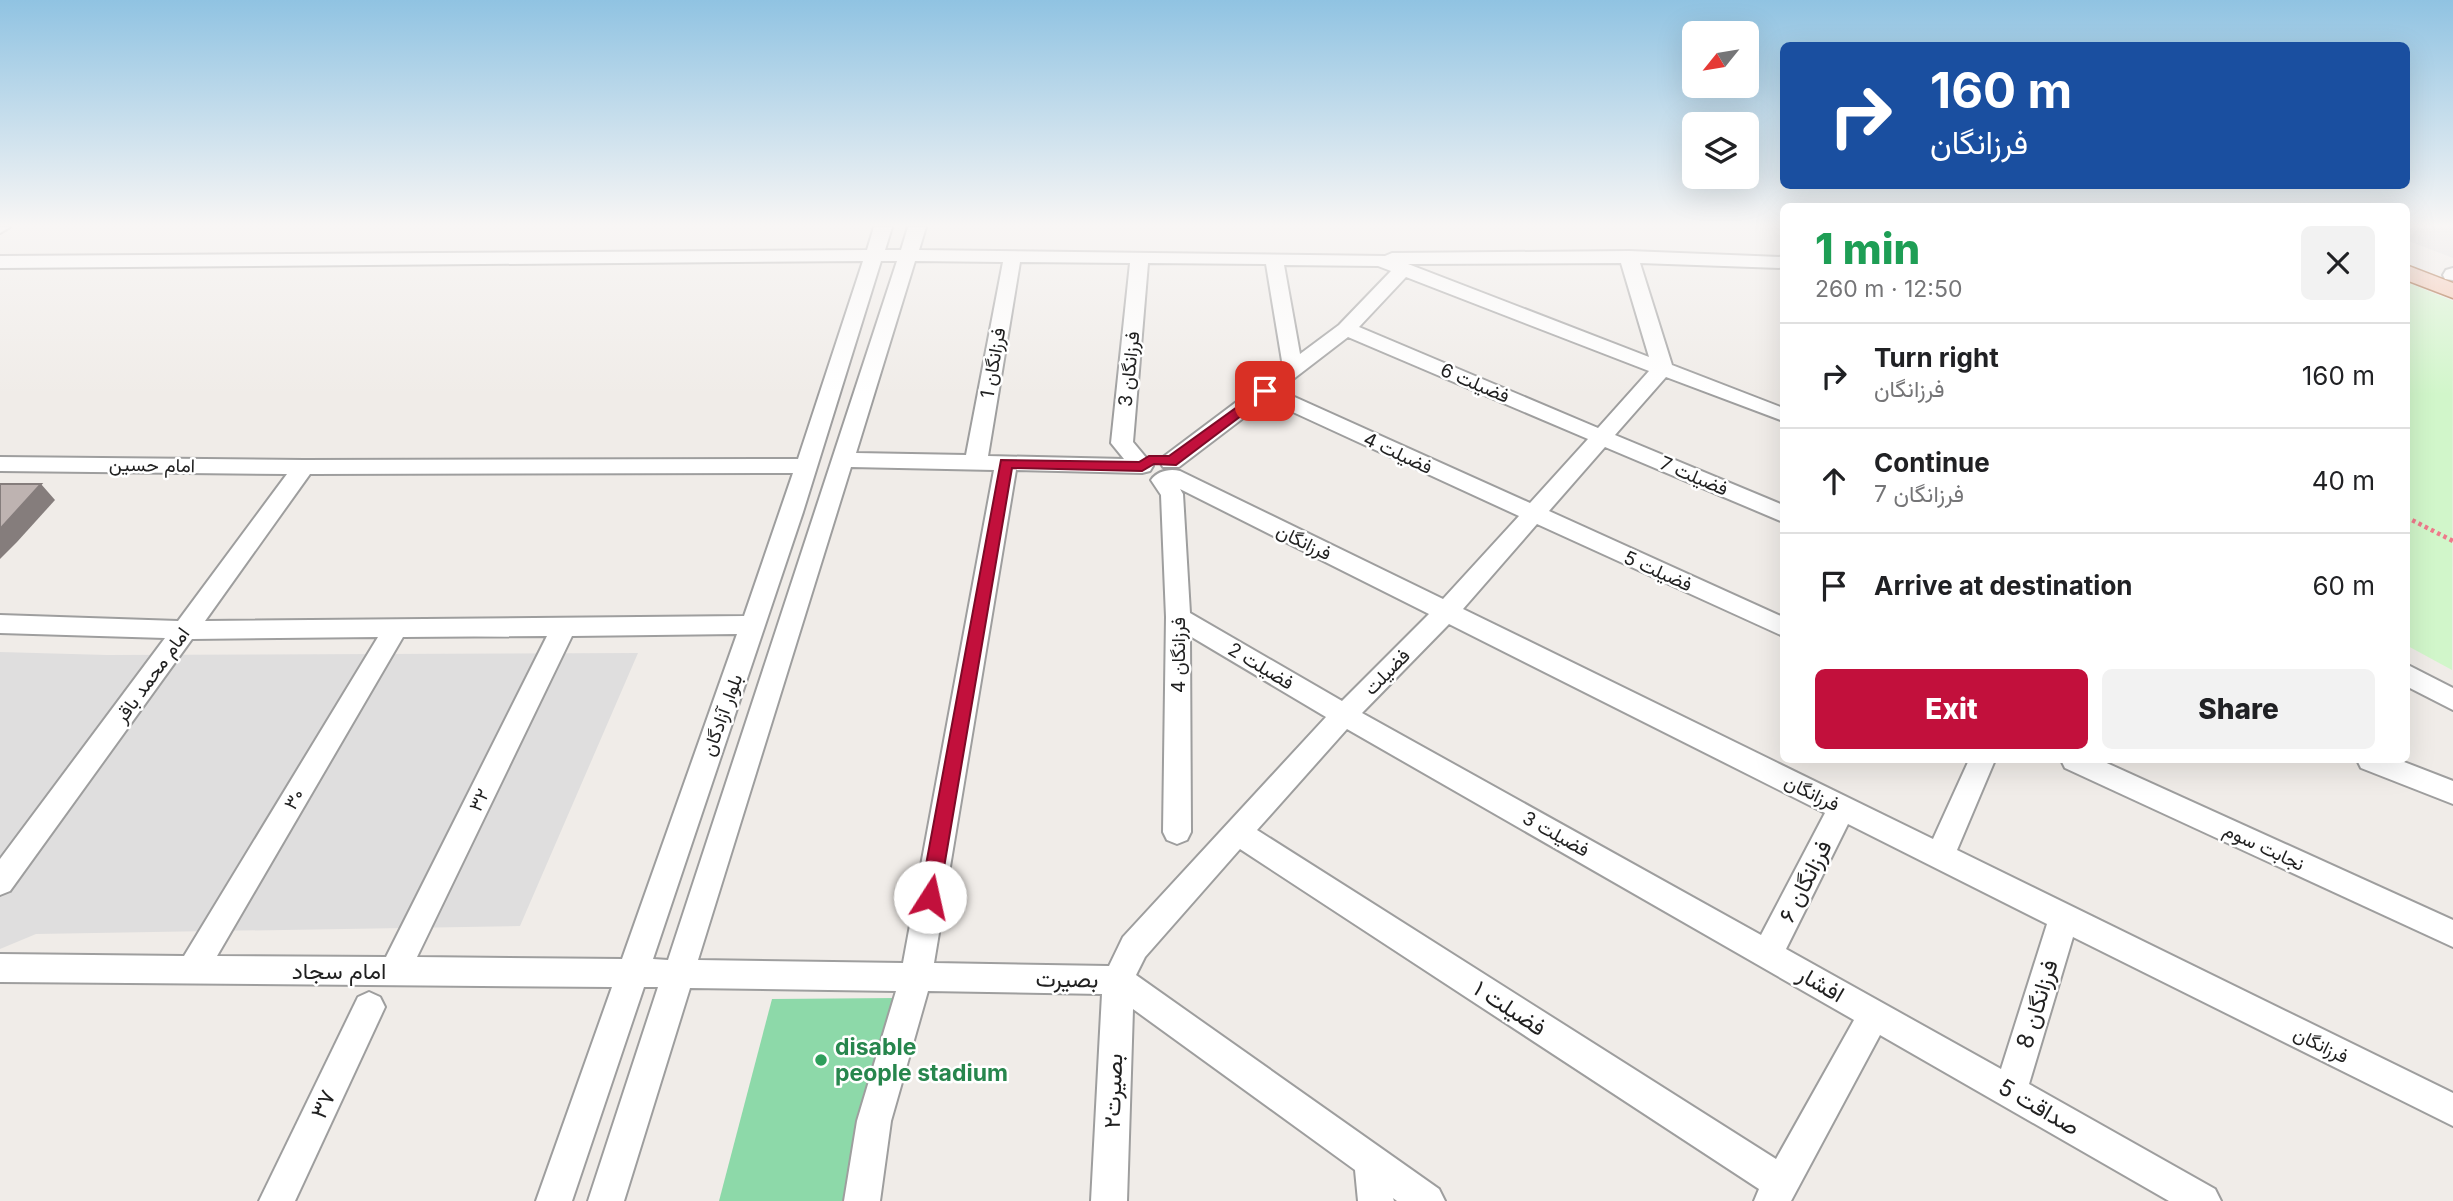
<!DOCTYPE html>
<meta charset="utf-8">
<style>
body{margin:0;font-family:Inter,Vazirmatn,sans-serif;background:#f2f2f2;color:#202124;height:100vh;display:flex;flex-direction:column;font-size:26px;white-space:nowrap}
*{box-sizing:border-box;margin:0}
p{font-size:23px;color:#757577}
.icon{flex:none;width:38px;height:38px;fill:none;stroke:currentColor;stroke-width:2;stroke-linecap:round;stroke-linejoin:round}
.map{position:relative;flex:1;overflow:hidden}
.drawer{position:absolute;left:1780px;top:203px;width:630px;height:560px;display:flex;flex-direction:column;background:#fff;border-radius:10px;box-shadow:0 7px 28px #0002}
.drawer>*{flex:none}
.top-card{position:absolute;left:1780px;top:42px;width:630px;height:147px;border-radius:10px;box-shadow:0 7px 28px #0002;background:#1a4fa0;color:#fff;overflow:hidden}
.needle{width:46px;rotate:240deg}
.buttons{position:absolute;left:1682px;top:21px;display:grid;gap:14px}
.buttons a{display:grid;place-items:center;width:77px;height:77px;border-radius:10px;background:#fff;box-shadow:0 7px 28px #0002;font-size:35px}
.pin{position:absolute;display:grid;place-items:center;width:60px;height:60px;color:#fff;margin:-30px;border-radius:14px;box-shadow:0 4px 10px #0006}
.me{position:absolute;width:77px;margin:-38px;rotate:10deg;stroke-linejoin:round;filter:drop-shadow(0 0 5px #0008)}
.turn{display:flex;align-items:center;gap:24px;height:147px;padding:0 35px;font-size:32px}
.turn .icon{width:91px;height:91px;stroke-width:2.5}
.turn b{display:block;font-size:49px;line-height:60px}
.round{display:grid;place-items:center;flex:none;width:74px;height:74px;border-radius:10px;background:#f2f2f2}
.overview{display:flex;align-items:center;justify-content:space-between;height:119px;padding:0 35px}
h1{font-size:42px;font-weight:800;line-height:52px;color:#1e9e55}
.button{display:flex;gap:14px;margin-top:auto;padding:14px 35px}
.button a{flex:1;height:80px;border-radius:10px;background:#c2103c;color:#fff;font-size:28px;font-weight:800;line-height:80px;text-align:center}
.button a+a{background:#f2f2f2;color:#202124}
ul{padding:0;list-style:none}
li{display:flex;align-items:center;gap:21px;height:105px;padding:0 35px;border-top:2px solid #e0e0e0}
li div{flex:1}
li b{display:block;font-size:26px}
li em{font-style:normal}
.map>svg:first-child{display:block}
</style>
<div class="map">
<svg width="2453" height="1201" viewBox="0 0 2453 1201">
<rect width="100%" height="100%" fill="#f0ece8"/>
<g fill="#dfdede">
<polygon points="2406,227 2453,227 2453,258 2406,240"/>
<polygon points="0,652 107,655 638,653 520,926 36,934 0,949"/>
</g>
<polygon fill="#d1f6ca" points="2406,282 2453,301 2452,670 2406,645"/>
<polygon fill="#8dd9a9" points="897,998 855,1201 719,1201 772,999"/>
<g fill="none" stroke-linecap="round" stroke-linejoin="round">
<g stroke="#9e9e9e" stroke-width="4">
<g id="minor">
<polygon points="0,227 10,227 0,233"/>
<path d="M 874,227 L 892,227 L 885,250 L 901,250 L 908,227 L 926,227 L 919,250 L 1385,256 L 1392,253 L 1629,251 L 1783,257 L 1783,268 L 1640,263 L 1672,365 L 1783,408 L 1783,421 L 1666,377 L 1615,435 L 1783,505 L 1783,522 L 1605,447 L 1549,511 L 1783,617 L 1783,636 L 1537,524 L 1463,609 L 1933,839 L 1969,760 L 1995,760 L 1957,850 L 2453,1093 L 2453,1126 L 2073,937 L 2029,1084 L 2215,1189 L 2221,1201 L 2169,1201 L 1880,1035 L 1791,1201 L 1754,1201 L 1759,1189 L 1240,849 L 1145,957 L 1136,975 L 1439,1189 L 1445,1201 L 1397,1201 L 1393,1198 L 1394,1201 L 1358,1201 L 1355,1170 L 1133,1009 L 1127,1201 L 1091,1201 L 1102,994 L 928,991 L 891,1121 L 880,1201 L 844,1201 L 857,1121 L 896,991 L 690,988 L 624,1201 L 588,1201 L 658,987 L 644,987 L 572,1201 L 536,1201 L 612,987 L 0,982 L 0,954 L 184,956 L 378,637 L 192,639 L 10,891 L 0,895 L 0,859 L 165,638 L 0,633 L 0,615 L 178,621 L 287,474 L 0,471 L 0,457 L 304,460 L 798,459 L 863,261 L 0,268 L 0,256 L 867,250 ZM 881,261 L 897,261 L 668,960 L 653,959 L 803,512 ZM 915,261 L 1003,262 L 966,455 L 856,453 ZM 1020,262 L 1130,263 L 1111,443 L 1124,459 L 988,456 ZM 1148,263 L 1266,264 L 1283,367 L 1163,457 L 1160,462 L 1163,467 L 1179,467 L 1267,400 L 1519,516 L 1443,599 L 1180,471 C 1170,468 1157,471 1151,480 L 1161,495 L 1166,617 L 1163,832 L 1167,840 L 1177,844 L 1187,840 L 1191,832 L 1190,636 L 1326,717 L 1123,937 L 1109,966 L 934,963 L 1016,470 L 1142,473 L 1150,471 L 1153,466 L 1133,442 ZM 1621,263 L 1649,357 L 1408,264 ZM 1284,265 L 1378,266 L 1391,271 L 1339,325 L 1300,354 ZM 1406,277 L 1649,371 L 1598,428 L 1359,327 ZM 1348,337 L 1588,439 L 1530,503 L 1279,390 ZM 851,467 L 994,470 L 903,963 L 698,960 ZM 793,473 L 744,616 L 205,621 L 310,474 ZM 1180,489 L 1429,614 L 1342,701 L 1190,613 L 1183,494 ZM 1449,624 L 1825,813 L 1761,935 L 1362,713 ZM 737,634 L 622,959 L 417,957 L 572,636 ZM 547,636 L 386,957 L 217,956 L 403,637 ZM 1347,729 L 1854,1020 L 1776,1159 L 1257,830 ZM 1848,824 L 2047,924 L 2001,1069 L 1786,949 Z"/>
<polygon points="2453,268 2453,280 2445,279 2443,275 2446,270"/>
<polygon points="2406,664 2453,688 2453,710 2406,686"/>
<polygon points="2061,760 2100,760 2453,920 2453,947 2065,768"/>
<polygon points="2357,760 2399,760 2453,781 2453,804 2361,768"/>
<polygon points="369,992 380,997 385,1007 295,1201 259,1201 358,997"/>
</g>
</g>
<g stroke="#92440c" stroke-width="3">
<polygon id="major" points="2406,265 2453,283 2453,298 2406,280"/>
</g>
<polyline stroke="#ef7a8b" stroke-width="4.5" stroke-dasharray="3.5 3.5" stroke-linecap="butt" points="2406,517 2453,541"/>
<use href="#minor" fill="#fff" fill-rule="evenodd"/>
<use href="#major" fill="#f5c1a9" fill-rule="evenodd"/>
</g>
<polygon fill="#857d7c" points="41,484 55,500 17,542 0,559 0,529"/>
<polygon fill="#beb3b1" stroke="#857d7c" stroke-width="2" points="0,484 41,484 0,529"/>
<linearGradient id="sky" x2="0" y2="1"><stop stop-color="#90c3e2"/><stop offset="0.57" stop-color="#f8f6f5"/><stop offset="1" stop-color="#f8f6f5" stop-opacity="0"/></linearGradient>
<rect width="2453" height="395" fill="url(#sky)"/>
<polygon fill="#c2103c" stroke="#7e0a27" stroke-width="2" points="1265,387 1270,389 1270,394 1176,465 1154,464 1142,471 1012,468 939,897 936,903 930,906 923,903 920,897 1001,460 1139,462 1149,456 1169,456"/>
<circle fill="#2e9e5b" stroke="#fff" stroke-width="2.5" cx="821" cy="1060" r="7"/>
<g text-anchor="middle" dominant-baseline="central" stroke-width="5" stroke-linejoin="round" paint-order="stroke">
<g font-size="19" fill="#212121" stroke="#fff">
<text transform="translate(993 363) rotate(-80)">فرزانگان 1</text>
<text transform="translate(1129 369) rotate(-84)">فرزانگان 3</text>
<text transform="translate(1475 383) rotate(23)">فضیلت 6</text>
<text transform="translate(1398 453) rotate(25)">فضیلت 4</text>
<text transform="translate(152 465) rotate(1)">امام حسین</text>
<text transform="translate(1694 476) rotate(23)">فضیلت 7</text>
<text transform="translate(1304 542) rotate(26)">فرزانگان</text>
<text transform="translate(1658 571) rotate(24)">فضیلت 5</text>
<text transform="translate(1178 655) rotate(-90)">فرزانگان 4</text>
<text transform="translate(1261 666) rotate(31)">فضیلت 2</text>
<text transform="translate(1387 672) rotate(-45)">فضیلت</text>
<text transform="translate(152 675) rotate(-54)">امام محمد باقر</text>
<text transform="translate(722 715) rotate(-70)">بلوار آزادگان</text>
<text transform="translate(1812 793) rotate(26)">فرزانگان</text>
<text transform="translate(294 799) rotate(-59)">۳۰</text>
<text transform="translate(479 800) rotate(-64)">۳۲</text>
<text transform="translate(1556 834) rotate(29)">فضیلت 3</text>
<text transform="translate(2264 847) rotate(25)">نجابت سوم</text>
<text transform="translate(2321 1045) rotate(26)">فرزانگان</text>
</g>
<g font-size="23" fill="#212121" stroke="#fff">
<text transform="translate(1805 881) rotate(-63)">فرزانگان ۶</text>
<text x="339" y="971">امام سجاد</text>
<text transform="translate(1067 979) rotate(1)">بصیرت</text>
<text transform="translate(1821 984) rotate(30)">افشار</text>
<text transform="translate(2037 1004) rotate(-73)">فرزانگان 8</text>
<text transform="translate(1510 1008) rotate(33)">فضیلت ۱</text>
<text transform="translate(1113 1091) rotate(-88)">بصیرت۲</text>
<text transform="translate(323 1104) rotate(-65)">۳۷</text>
<text transform="translate(2039 1107) rotate(30)">صداقت 5</text>
</g>
<g font-size="23" font-weight="bold" fill="#27864d" stroke="#fff" text-anchor="start">
<text x="835" y="1047">disable<tspan x="835" dy="26">people stadium</tspan></text>
</g>
</g>
</svg>
<div class="buttons">
<a><svg class="needle" viewBox="-14 -14 28 28"><path d="M0-13l5 13h-10z" fill="#e53935"/><path d="M0 13l5-13h-10z" fill="#757577"/></svg></a>
<a><svg class="icon" aria-label="layers" viewBox="0 0 24 24"><path d="M12 4l9 5-9 5-9-5zM3 14l9 5 9-5"/></svg></a>
</div>
<div class="pin" style="left:1265px;top:391px;background:#d93025"><svg class="icon" aria-label="arrive" viewBox="0 0 24 24"><path d="M6 21V4h12l-3 4 3 4H6"/></svg></div>
<svg class="me" style="left:930px;top:897px" viewBox="-20 -20 40 40"><circle r="19" fill="#fff"/><path d="M0-13L10 11 0 6-10 11z" fill="#c2103c"/></svg>
<div class="top-card">
<div class="turn"><svg class="icon" aria-label="right" viewBox="0 0 24 24"><path d="M7 20v-9h11M14 6l5 5-5 5"/></svg><div><b>160 m</b>فرزانگان</div></div>
</div>
<section class="drawer">
<div class="overview"><div><h1>1 min</h1><p>260 m · 12:50</p></div><a class="round"><svg class="icon" aria-label="close" viewBox="0 0 24 24"><path d="M6 6l12 12M18 6L6 18"/></svg></a></div>
<ul>
<li><svg class="icon" aria-label="right" viewBox="0 0 24 24"><path d="M7 20v-9h11M14 6l5 5-5 5"/></svg><div><b>Turn right</b><p>فرزانگان</p></div><em>160 m</em></li>
<li><svg class="icon" aria-label="ahead" viewBox="0 0 24 24"><path d="M12 20V5M6 11l6-6 6 6"/></svg><div><b>Continue</b><p>فرزانگان 7</p></div><em>40 m</em></li>
<li><svg class="icon" aria-label="arrive" viewBox="0 0 24 24"><path d="M6 21V4h12l-3 4 3 4H6"/></svg><div><b>Arrive at destination</b></div><em>60 m</em></li>
</ul>
<div class="button"><a>Exit</a><a>Share</a></div>
</section>
</div>
